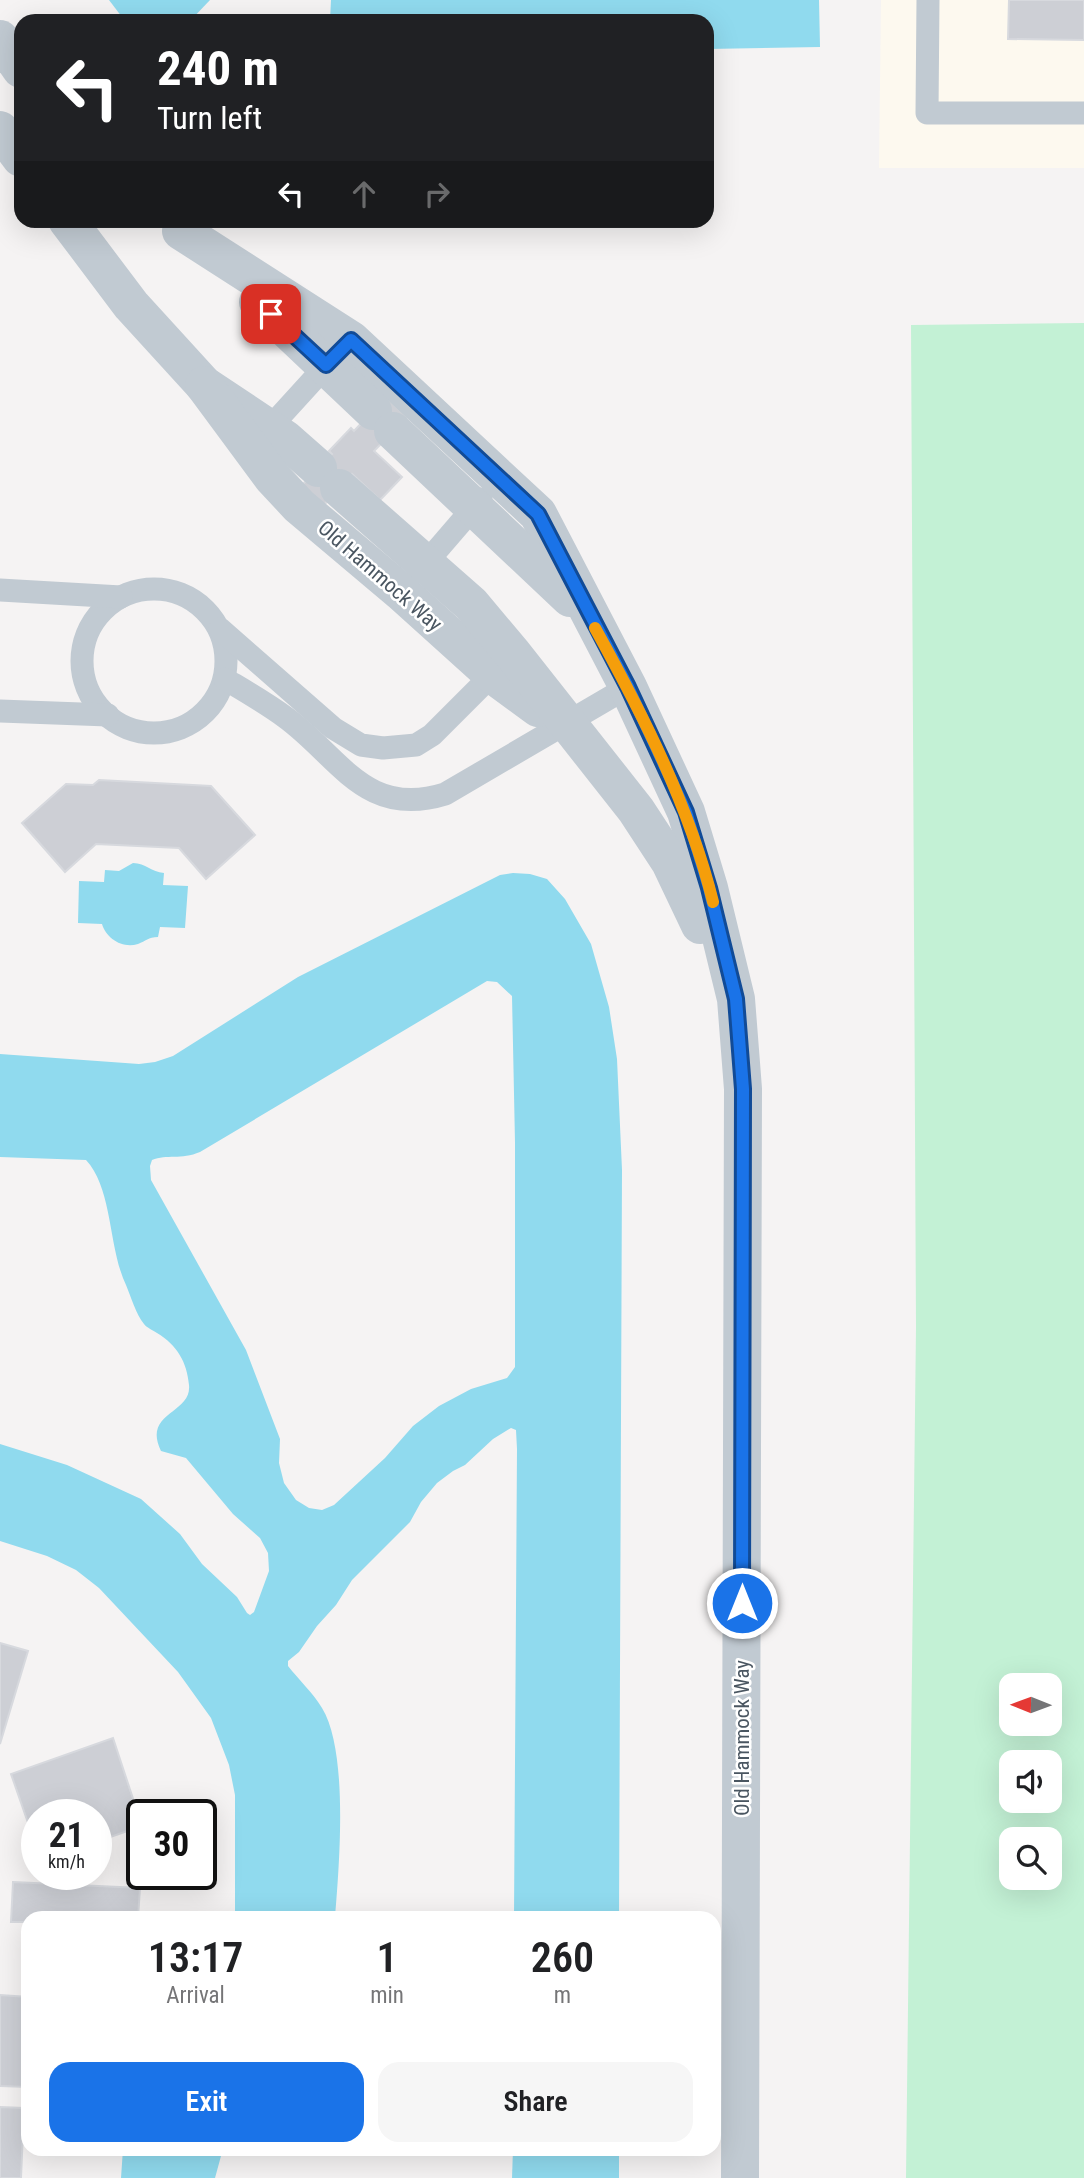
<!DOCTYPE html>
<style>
body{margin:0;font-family:"Roboto Condensed",sans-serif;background:#f6f6f6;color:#202124;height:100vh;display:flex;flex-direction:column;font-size:26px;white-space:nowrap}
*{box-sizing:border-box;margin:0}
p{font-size:23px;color:#757577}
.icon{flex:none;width:38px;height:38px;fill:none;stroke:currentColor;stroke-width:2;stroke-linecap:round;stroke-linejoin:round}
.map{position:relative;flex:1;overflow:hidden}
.side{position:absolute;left:21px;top:1911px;width:700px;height:245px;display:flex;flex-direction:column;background:#fff;border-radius:21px;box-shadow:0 7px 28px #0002}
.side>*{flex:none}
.banner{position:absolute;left:14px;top:14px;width:700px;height:214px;border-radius:21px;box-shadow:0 7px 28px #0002;background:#202124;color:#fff;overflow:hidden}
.needle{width:46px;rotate:271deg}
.buttons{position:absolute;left:999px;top:1673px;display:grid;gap:14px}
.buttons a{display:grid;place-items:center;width:63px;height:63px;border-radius:14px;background:#fff;box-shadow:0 7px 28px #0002;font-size:35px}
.speed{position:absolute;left:21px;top:1799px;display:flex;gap:14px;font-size:35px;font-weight:700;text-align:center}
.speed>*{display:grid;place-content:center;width:91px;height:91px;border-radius:50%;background:#fff;box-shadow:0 7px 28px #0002;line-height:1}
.speed small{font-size:18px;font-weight:400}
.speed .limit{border:4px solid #111;border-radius:10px;background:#fff;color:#111}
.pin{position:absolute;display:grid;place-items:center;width:60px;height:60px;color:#fff;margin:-30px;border-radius:14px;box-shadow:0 4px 10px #0006}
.me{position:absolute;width:77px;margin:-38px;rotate:0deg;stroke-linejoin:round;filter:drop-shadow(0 0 5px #0008)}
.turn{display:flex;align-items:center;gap:24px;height:147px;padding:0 28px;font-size:32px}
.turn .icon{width:91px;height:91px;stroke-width:2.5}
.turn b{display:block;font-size:49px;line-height:60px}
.lanes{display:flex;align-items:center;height:66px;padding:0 28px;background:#0003;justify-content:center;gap:35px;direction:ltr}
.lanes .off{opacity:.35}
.eta{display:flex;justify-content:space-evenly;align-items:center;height:119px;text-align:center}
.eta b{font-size:42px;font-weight:600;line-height:49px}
.cta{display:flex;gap:14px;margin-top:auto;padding:14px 28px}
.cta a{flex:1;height:80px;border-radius:21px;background:#1a73e8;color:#fff;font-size:28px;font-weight:600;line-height:80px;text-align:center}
.cta a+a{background:#f6f6f6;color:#202124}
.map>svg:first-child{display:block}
</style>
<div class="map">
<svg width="1084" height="2178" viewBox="0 0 1084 2178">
<rect width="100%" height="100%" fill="#f5f3f3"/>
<polygon fill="#fdf9ef" points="881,0 1084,0 1084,168 879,168"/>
<path fill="#c3f1d5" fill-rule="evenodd" d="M 1084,323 L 1084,2178 L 906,2178 L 916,1327 L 911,325 ZM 1012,1685 L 1050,1685 L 1050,1724 L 1012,1724 ZM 1012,1762 L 1050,1762 L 1050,1801 L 1012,1801 ZM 1012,1839 L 1050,1839 L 1050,1878 L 1012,1878 Z"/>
<g fill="#90daee" fill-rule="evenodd">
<polygon points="109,0 210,0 190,21 125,21"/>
<polygon points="331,0 819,0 820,47 707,49 707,21 330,21"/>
<path d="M 133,863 C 146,863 151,872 164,873 L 163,885 L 188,886 L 185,928 L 160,927 L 158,937 C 148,937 146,941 138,944 C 122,949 106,938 102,924 L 78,923 L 79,881 L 104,882 L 105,870 L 119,871 Z"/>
<path d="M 513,873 L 530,874 L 547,879 L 565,899 L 591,944 L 609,1007 L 617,1059 L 622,1170 L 619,1918 L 514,1918 L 517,1449 L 516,1430 L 511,1428 L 493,1439 L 465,1465 L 453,1471 L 437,1483 L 421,1502 L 410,1522 L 352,1580 L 336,1605 L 317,1626 L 299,1652 L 288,1661 L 288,1666 C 299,1680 313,1693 322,1708 C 349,1752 339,1867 335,1918 L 235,1918 L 235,1795 L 229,1765 L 211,1718 L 178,1672 L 99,1588 L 76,1570 L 47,1556 L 0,1541 L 0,1444 L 67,1465 L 141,1499 L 180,1534 L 202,1564 L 237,1597 L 247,1613 L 250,1615 L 254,1612 L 269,1571 L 268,1553 L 260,1538 L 233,1514 L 186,1458 L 161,1451 C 142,1412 192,1414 189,1385 C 187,1362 177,1345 157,1333 C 153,1330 147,1328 144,1324 C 136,1314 131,1297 126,1285 C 108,1247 113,1189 86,1160 L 0,1157 L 0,1054 L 139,1064 L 155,1062 L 173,1056 L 298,977 L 500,875 ZM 487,981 L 497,982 L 512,996 L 515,1142 L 515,1367 L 507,1378 L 471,1389 L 439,1406 L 413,1426 L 385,1458 L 334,1505 L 322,1510 L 309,1508 L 296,1500 L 284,1483 L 279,1463 L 280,1439 L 246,1350 L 151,1180 L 150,1166 L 152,1160 C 167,1154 181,1160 200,1152 Z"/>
<polygon points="123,2149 227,2149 221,2156 215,2178 121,2178"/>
<polygon points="513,2149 619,2149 619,2178 512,2178"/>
</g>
<g fill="#cdcfd5" stroke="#d7d9de" stroke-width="2">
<polygon points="1009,0 1084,0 1084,40 1008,39"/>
<polygon points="386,397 407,417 374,451 402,477 380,500 352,474 323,506 302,485 332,454 329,451 351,428 354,431"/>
<polygon points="99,780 211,786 255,835 206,879 179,848 96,844 65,872 22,823 66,784 93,785"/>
<polygon points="0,1643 28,1651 0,1744"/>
<polygon points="113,1738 142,1826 96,1842 96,1815 37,1815 37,1839 34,1840 11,1774"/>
<polygon points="13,1882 140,1888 138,1918 28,1918 28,1922 11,1922"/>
<polygon points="0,1995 28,1997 28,2087 0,2086"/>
<polygon points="0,2107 24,2108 21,2178 0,2178"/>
</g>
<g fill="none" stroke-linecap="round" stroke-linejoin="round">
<g stroke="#c1cad2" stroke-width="23">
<polyline points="928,0 927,113 1084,113"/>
<polyline points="263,435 334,357"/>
<polyline points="419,571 481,499"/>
<circle cx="154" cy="661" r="72"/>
<polyline points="0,590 121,597"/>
<polyline points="220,629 333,728 361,745 383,748 416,745 432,735 500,667"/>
<path d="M 225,679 C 245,691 266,703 285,717 C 339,756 365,819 445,794 L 628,687"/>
<polyline points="0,711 108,715"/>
</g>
<g stroke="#c1cad2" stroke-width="38">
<polyline points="0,39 21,69"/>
<polyline points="0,130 21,158"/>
<polyline points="67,220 131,305 204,385 285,439 318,468"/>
<polyline points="181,231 351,340 538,514 628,687 686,812 709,888 736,999 743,1089 740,2178"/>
<polyline points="258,302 373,411"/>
<polyline points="204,385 272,477 299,506 401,592 493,675 538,708"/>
<polyline points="393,431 570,598"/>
<polyline points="339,488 471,604 513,654 636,810 670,862 700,925"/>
</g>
</g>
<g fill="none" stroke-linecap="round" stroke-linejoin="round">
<g stroke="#114b97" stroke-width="18">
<polyline id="route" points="271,314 326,365 351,340 538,514 628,687 686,812 709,888 736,999 743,1089 742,1603"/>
</g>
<use href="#route" stroke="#1a73e8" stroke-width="12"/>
<path stroke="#f59e0b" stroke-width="12" d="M 595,628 C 643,715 689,805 713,902"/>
</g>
<g text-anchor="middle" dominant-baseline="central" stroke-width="5" stroke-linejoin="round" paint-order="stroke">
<g font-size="21" fill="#4a5661" stroke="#fff">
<text transform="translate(380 576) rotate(41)">Old Hammock Way</text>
<text transform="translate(742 1738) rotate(-90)">Old Hammock Way</text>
</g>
</g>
</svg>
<div class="buttons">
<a><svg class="needle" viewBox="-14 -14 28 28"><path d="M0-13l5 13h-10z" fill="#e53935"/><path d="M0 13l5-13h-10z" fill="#757577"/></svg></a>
<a><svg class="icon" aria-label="sound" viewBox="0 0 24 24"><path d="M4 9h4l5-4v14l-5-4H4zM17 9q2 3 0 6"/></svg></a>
<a><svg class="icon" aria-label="search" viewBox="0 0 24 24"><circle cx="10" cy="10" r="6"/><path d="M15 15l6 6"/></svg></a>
</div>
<div class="speed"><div>21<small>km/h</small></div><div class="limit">30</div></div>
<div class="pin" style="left:271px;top:314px;background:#d93025"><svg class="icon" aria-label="arrive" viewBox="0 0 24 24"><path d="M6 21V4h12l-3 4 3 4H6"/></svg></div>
<svg class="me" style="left:742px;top:1603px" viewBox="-20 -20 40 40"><circle r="17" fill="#1a73e8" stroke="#fff" stroke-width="3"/><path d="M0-11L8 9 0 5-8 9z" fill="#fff"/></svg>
<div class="banner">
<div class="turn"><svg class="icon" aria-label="left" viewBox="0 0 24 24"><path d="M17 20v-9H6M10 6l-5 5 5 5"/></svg><div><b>240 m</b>Turn left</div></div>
<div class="lanes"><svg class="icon" aria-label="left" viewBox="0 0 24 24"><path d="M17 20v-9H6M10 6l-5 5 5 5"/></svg><svg class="icon off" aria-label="ahead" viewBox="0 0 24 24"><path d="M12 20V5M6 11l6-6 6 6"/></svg><svg class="icon off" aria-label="right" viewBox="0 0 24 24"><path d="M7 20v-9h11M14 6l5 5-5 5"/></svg></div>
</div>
<section class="side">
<div class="eta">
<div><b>13:17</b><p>Arrival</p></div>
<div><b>1</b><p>min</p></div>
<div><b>260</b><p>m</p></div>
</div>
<div class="cta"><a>Exit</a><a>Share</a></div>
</section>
</div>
